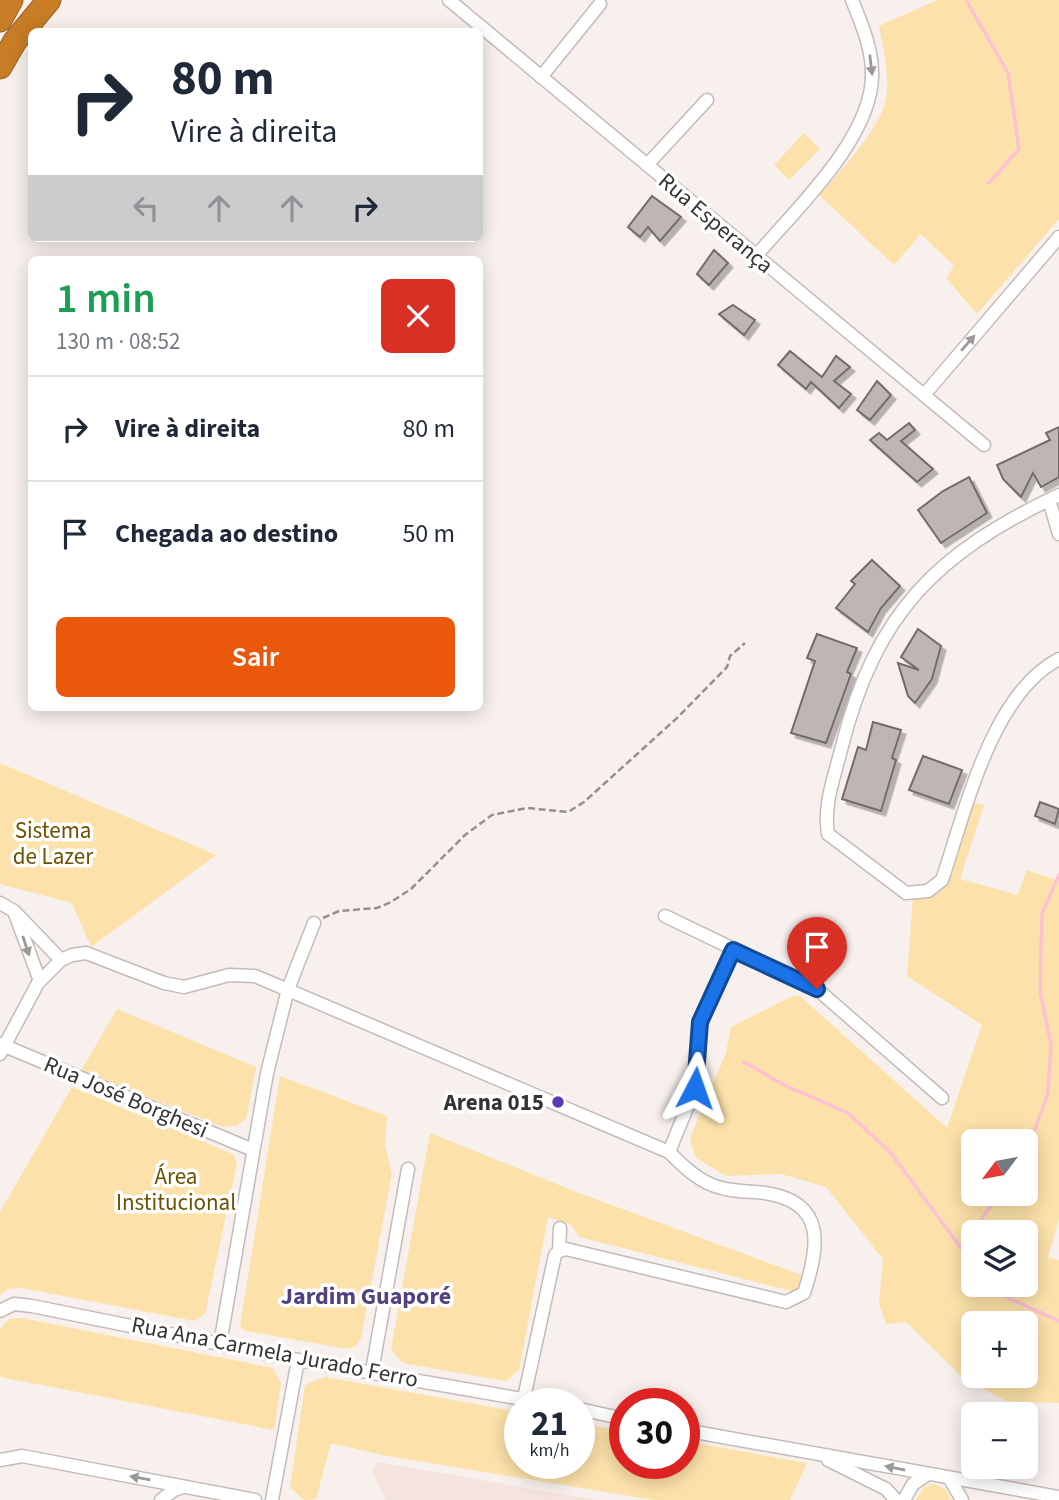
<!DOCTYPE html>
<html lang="pt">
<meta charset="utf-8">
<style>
body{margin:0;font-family:"Source Sans 3",sans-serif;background:#f2f2f3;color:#1f2937;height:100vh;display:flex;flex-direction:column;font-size:26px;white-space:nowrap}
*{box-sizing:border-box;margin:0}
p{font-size:23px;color:#747a83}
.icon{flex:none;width:38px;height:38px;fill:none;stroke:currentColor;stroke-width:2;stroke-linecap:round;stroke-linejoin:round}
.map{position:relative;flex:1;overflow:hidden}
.drawer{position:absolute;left:28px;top:256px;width:455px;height:455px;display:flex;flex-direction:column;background:#fff;border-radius:10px;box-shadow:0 4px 18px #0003}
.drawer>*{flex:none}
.hud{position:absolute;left:28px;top:28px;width:455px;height:214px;border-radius:10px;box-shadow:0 4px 18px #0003;background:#fff;color:#1f2937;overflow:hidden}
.needle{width:46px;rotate:238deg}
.controls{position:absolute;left:961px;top:1129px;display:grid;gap:14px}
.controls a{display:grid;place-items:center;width:77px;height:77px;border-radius:10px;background:#fff;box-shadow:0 4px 18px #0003;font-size:35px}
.speed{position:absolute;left:504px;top:1388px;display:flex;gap:14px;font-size:35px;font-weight:700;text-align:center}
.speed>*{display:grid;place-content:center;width:91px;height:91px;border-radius:50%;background:#fff;box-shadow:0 4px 18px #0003;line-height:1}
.speed small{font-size:18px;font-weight:400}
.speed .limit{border:10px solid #d22;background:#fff;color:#111}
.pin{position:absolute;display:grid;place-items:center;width:60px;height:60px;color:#fff;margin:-72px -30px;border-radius:50% 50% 50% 0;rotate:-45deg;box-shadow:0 0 7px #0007}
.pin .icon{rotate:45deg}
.me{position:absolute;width:77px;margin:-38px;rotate:4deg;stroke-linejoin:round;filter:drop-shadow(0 0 5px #0008)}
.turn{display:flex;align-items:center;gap:24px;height:147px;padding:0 28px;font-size:32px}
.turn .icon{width:91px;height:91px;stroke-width:2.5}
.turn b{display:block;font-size:49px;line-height:60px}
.lanes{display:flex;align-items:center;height:66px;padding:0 28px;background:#0003;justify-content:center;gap:35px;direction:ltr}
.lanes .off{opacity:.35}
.round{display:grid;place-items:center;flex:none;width:74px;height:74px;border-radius:10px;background:#f2f2f3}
.overview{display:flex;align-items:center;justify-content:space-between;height:119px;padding:0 28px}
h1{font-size:42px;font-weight:600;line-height:52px;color:#1e9e55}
.button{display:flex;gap:14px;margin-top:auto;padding:14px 28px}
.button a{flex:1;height:80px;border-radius:10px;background:#ea580c;color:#fff;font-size:28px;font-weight:600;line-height:80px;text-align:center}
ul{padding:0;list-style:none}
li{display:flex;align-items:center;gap:21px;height:105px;padding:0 28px;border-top:2px solid #e0e1e3}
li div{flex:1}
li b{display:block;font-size:26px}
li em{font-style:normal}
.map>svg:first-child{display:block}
</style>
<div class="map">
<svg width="1059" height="1500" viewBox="0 0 1059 1500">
<defs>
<filter id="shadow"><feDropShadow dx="4.5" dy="4.5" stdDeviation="0" flood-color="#0004"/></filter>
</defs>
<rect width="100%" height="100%" fill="#f8f0ed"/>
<polygon fill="#f5e4de" points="377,1462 597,1500 385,1500 372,1470"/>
<g fill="#fce2aa" fill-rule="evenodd">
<path d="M 937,0 L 1059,0 L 1059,219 L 977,314 L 946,278 L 954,266 L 921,234 L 894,265 L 819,195 C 843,168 870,140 884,107 C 892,86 883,47 879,26 Z"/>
<polygon points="804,133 820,149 789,180 774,165"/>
<polygon points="0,763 216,855 91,947 72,903 0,884"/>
<path d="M 974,803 L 984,805 L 960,879 L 1018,895 L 1027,870 L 1059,881 L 1059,1218 L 1048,1257 L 1059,1260 L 1059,1403 L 1006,1401 L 963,1378 L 906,1322 L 886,1324 L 879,1303 L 883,1259 L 826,1187 L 781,1174 L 726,1176 L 696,1158 L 690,1138 L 726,1053 L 731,1027 L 790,997 L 800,996 L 947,1128 L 982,1025 L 907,976 L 913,898 L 934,895 L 948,883 ZM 973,1141 L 1026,1141 L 1026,1194 L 973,1194 ZM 973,1232 L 1026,1232 L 1026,1284 L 973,1284 ZM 973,1323 L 1026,1323 L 1026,1376 L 973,1376 Z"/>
<polygon points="117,1009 256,1067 246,1119 236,1126 223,1127 81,1071"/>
<polygon points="280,1076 387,1116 385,1145 392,1174 361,1338 357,1345 348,1349 245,1331 240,1326"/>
<polygon points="72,1087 233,1154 237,1163 205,1314 195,1321 21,1288 9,1289 0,1295 0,1212"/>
<polygon points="430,1133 579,1193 815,1280 792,1291 579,1237 571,1225 548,1217 519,1370 506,1381 402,1363 391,1349"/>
<polygon points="22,1318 273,1368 281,1383 274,1430 0,1377 0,1329 9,1319"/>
<polygon points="325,1377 520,1412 520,1463 579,1463 579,1423 625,1431 625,1463 684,1463 684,1441 807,1463 790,1500 654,1500 382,1455 331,1443 316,1499 304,1500 290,1487 305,1385"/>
<polygon points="934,1484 946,1489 951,1500 916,1500 924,1487"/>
</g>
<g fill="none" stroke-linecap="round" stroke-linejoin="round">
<g stroke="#fec0d3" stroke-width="3.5">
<polyline points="966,0 1008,73 1019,149 989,183"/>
<polyline points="744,1062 782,1084 848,1113 890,1152 973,1264"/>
<polyline points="1026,1154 1048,1093 1051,1044 1040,991 1042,914 1059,875"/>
<polyline points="978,1232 982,1218 1000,1194"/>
<polyline points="970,1262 973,1252"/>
<polyline points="992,1284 1004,1296 1059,1321"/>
</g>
</g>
<g fill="#beb5b5" stroke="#736b6b" stroke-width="2" filter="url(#shadow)">
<polygon points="652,196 681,217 660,241 648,227 640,237 628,227"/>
<polygon points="714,250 728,263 709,285 697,274"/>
<polygon points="733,305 755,320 744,335 719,314"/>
<polygon points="790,351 822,377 836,356 850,367 834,381 851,394 839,408 811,382 806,389 778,365"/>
<polygon points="877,381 891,395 870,420 857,410"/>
<polygon points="909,423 915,430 901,441 933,469 917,482 870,440 879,433 887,440"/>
<polygon points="1059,427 1059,477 1041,487 1033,473 1021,497 1003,479 997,465 1050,440 1046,433"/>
<polygon points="969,477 987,513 941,543 918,510 943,491"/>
<polygon points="872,560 900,586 881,608 868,632 836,608 855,584 851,581"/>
<polygon points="918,629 941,646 932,679 915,703 908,696 898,663 919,670 901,657"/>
<polygon points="817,634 857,648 847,672 851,674 826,743 791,733 815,661 807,658"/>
<polygon points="873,722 901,730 892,758 896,760 881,811 842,799 858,747 866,750"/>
<polygon points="923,756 962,770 949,804 909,790"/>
<polygon points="1040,802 1059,809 1055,824 1035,816"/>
</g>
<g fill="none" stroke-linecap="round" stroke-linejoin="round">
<g stroke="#c3bbb8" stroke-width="15">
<g id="street">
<polyline points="449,0 984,445"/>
<polyline points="541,77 600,4"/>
<polyline points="647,165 707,100"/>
<path d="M 755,257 C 794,211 874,137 872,73 C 872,47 861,23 852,0"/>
<polyline points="924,395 1059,237"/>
<path d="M 1059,495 C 936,553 876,613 842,746 C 835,775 823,804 828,834 L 906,893 L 928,891 L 942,880 C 965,813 991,694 1059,659"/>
<polyline points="1049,500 1059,534"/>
<polyline points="0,903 14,911 61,960"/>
<polyline points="15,914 40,981"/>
<polyline points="665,916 817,989 942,1098"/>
<polyline points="0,1044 253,1150"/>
<path d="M 0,1054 L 38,983 L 61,960 L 72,955 L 86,953 L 164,983 L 184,987 L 229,975 L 255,976 L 669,1152 C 681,1164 695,1178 712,1185 C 729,1192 747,1191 765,1193 C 827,1202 819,1247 804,1293 L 786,1302 L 566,1249 L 559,1251"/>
<polyline points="669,1152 695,1088 700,1022 733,950"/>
<polyline points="0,1311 14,1304 32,1306 298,1360 551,1404"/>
<polyline points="220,1344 267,1073 288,989 314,923"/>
<polyline points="372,1371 408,1169"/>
<polyline points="524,1398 555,1255 559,1251 560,1228"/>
<polyline points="579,1409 625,1419"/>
<polyline points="684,1430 1059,1497"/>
<polyline points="0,1460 22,1456 255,1500"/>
<polyline points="828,1460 886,1489 896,1500"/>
<polyline points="950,1479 962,1500"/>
<polyline points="161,1500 174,1490 183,1487"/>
<polyline points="272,1500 298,1360"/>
<polyline points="904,1500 913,1484 928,1474"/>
</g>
</g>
<g stroke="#956229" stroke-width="25">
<g id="highway">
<polyline points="0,20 11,0"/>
<polyline points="0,67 15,41 49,0"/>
</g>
</g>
<polyline stroke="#95908d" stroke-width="2.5" stroke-dasharray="7 3.5" stroke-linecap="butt" points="323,918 339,911 377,908 391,902 411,889 465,835 492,815 527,808 568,812 584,802 677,718 727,667 730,656 745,643"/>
<use href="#street" stroke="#fff" stroke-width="12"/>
<use href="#highway" stroke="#c87c25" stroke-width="23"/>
</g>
<defs><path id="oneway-solid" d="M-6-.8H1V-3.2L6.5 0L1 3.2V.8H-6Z" transform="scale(1.75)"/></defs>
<g fill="#9a9998">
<use href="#oneway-solid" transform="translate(871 65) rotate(83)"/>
<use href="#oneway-solid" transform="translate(968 343) rotate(-49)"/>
<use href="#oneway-solid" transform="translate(26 946) rotate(72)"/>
<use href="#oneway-solid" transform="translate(895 1468) rotate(-169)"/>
<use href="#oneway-solid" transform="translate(140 1478) rotate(-170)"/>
</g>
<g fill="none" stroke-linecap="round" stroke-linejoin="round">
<g stroke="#114b97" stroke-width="18">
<polyline id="route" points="695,1088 700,1022 733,950 817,989"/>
</g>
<use href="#route" stroke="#1a73e8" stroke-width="12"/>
</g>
<circle fill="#5f39b1" stroke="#fff" stroke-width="2.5" cx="558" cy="1102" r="7"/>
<g text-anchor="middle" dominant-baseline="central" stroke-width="7" stroke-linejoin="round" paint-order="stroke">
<g font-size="23" fill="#363331" stroke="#fff">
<text transform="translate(716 223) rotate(40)">Rua Esperança</text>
<text transform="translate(126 1097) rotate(23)">Rua José Borghesi</text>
<text transform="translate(275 1352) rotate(11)">Rua Ana Carmela Jurado Ferro</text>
</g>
<g font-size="23" fill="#6d5100" stroke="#fff">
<text x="53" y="830">Sistema<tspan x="53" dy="26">de Lazer</tspan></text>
<text x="176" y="1176">Área<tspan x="176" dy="26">Institucional</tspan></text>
</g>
<g font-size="23" font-weight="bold" fill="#363331" stroke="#fff" text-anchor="end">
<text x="544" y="1102">Arena 015</text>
</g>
<g font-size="24" font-weight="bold" fill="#514380" stroke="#fff">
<text x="366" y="1296">Jardim Guaporé</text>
</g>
</g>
</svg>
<div class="controls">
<a><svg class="needle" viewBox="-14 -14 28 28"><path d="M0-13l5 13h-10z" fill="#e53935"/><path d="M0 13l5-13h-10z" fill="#747a83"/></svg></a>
<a><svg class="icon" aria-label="layers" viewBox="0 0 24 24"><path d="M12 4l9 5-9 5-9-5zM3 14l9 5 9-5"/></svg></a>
<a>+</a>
<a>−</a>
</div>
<div class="speed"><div>21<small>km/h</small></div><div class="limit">30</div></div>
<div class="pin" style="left:817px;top:989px;background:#d93025"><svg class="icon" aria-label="arrive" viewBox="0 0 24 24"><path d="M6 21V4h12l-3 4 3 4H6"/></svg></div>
<svg class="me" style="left:695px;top:1088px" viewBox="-20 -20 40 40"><path d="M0-17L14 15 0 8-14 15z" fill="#1a73e8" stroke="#fff" stroke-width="4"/></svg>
<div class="hud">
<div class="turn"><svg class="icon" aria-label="right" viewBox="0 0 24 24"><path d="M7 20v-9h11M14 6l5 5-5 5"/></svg><div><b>80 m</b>Vire à direita</div></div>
<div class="lanes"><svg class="icon off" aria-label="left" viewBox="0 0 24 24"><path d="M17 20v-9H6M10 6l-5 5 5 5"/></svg><svg class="icon off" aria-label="ahead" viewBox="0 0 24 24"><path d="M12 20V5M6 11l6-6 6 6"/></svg><svg class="icon off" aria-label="ahead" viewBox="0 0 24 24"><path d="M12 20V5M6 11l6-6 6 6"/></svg><svg class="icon" aria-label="right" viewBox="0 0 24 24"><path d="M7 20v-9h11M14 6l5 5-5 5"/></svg></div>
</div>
<section class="drawer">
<div class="overview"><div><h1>1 min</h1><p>130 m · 08:52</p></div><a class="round" style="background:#d93025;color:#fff"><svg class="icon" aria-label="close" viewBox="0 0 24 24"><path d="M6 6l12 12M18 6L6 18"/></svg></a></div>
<ul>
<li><svg class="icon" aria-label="right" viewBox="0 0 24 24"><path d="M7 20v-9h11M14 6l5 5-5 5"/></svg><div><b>Vire à direita</b></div><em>80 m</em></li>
<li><svg class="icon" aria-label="arrive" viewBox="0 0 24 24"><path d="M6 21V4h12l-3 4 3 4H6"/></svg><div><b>Chegada ao destino</b></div><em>50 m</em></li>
</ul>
<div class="button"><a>Sair</a></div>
</section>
</div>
